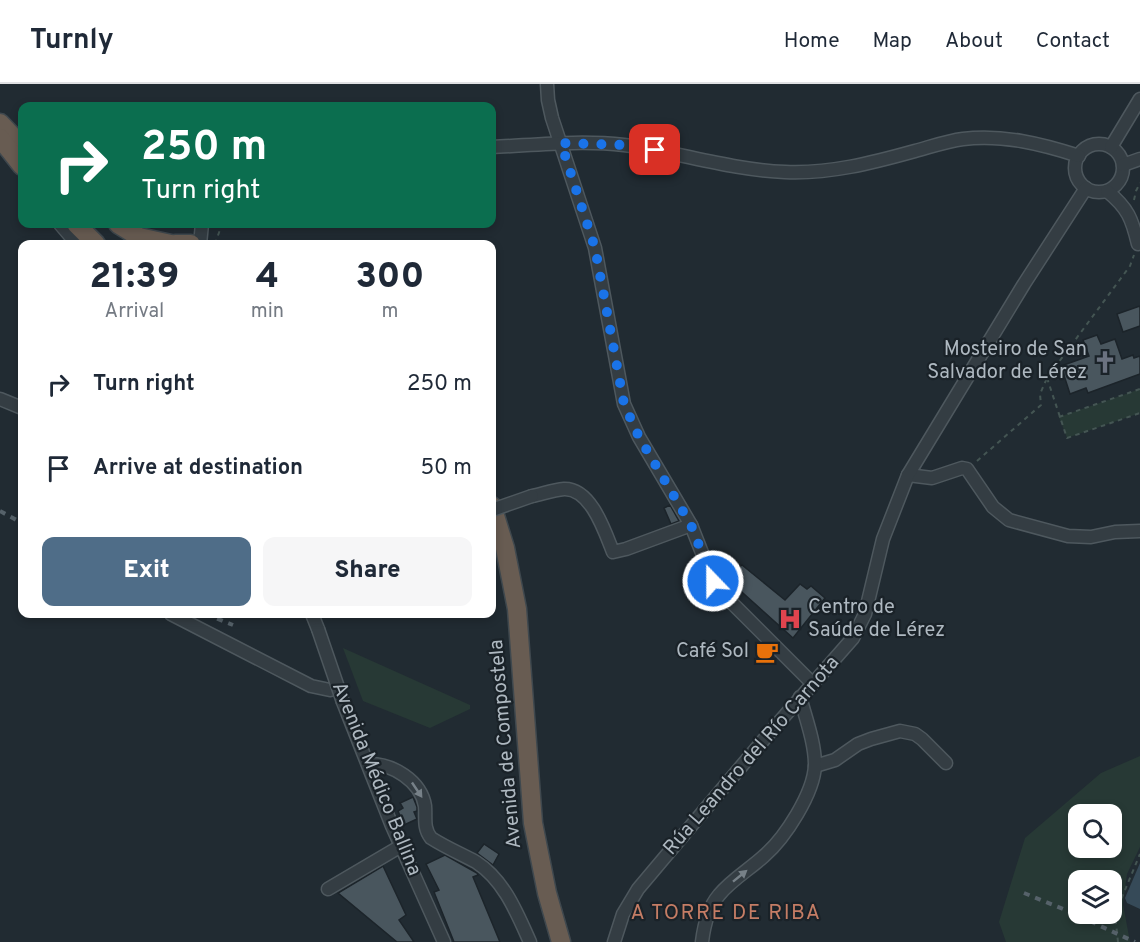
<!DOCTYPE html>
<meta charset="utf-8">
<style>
body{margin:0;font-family:Overpass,sans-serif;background:#f6f6f7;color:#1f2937;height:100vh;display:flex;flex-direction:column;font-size:22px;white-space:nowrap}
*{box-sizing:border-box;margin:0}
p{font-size:20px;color:#747a83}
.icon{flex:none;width:33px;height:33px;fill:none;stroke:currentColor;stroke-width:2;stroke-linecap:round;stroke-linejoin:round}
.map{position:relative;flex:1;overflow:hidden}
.drawer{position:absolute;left:18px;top:156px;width:478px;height:378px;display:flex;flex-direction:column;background:#fff;border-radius:12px;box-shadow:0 3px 9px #0003}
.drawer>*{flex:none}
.hud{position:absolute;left:18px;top:18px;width:478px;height:126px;border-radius:12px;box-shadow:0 3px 9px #0003;background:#0b6e4f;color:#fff;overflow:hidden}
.tools{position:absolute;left:1068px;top:720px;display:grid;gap:12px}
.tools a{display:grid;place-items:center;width:54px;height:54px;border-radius:12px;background:#fff;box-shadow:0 3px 9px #0003;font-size:30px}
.pin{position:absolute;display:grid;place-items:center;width:51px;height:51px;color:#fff;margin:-26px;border-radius:12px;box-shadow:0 3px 9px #0006}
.me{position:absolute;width:66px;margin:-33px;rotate:338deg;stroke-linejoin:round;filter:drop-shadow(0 0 4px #0008)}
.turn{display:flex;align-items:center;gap:21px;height:126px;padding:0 24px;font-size:27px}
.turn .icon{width:78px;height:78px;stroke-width:2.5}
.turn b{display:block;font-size:42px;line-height:51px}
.eta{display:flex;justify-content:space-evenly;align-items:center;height:102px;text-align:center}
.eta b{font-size:36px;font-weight:800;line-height:42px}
.button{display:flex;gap:12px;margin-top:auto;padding:12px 24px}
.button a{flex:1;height:69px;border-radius:12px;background:#4f6d88;color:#fff;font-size:24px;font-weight:800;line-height:69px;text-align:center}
.button a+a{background:#f6f6f7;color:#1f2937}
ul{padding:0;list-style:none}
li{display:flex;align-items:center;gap:18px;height:84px;padding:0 24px}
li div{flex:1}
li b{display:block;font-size:22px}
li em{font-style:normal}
header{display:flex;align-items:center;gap:36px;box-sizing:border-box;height:84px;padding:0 30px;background:#fff;border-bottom:2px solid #e0e1e3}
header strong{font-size:28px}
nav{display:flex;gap:33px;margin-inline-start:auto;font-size:21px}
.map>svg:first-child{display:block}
</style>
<header>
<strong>Turnly</strong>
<nav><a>Home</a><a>Map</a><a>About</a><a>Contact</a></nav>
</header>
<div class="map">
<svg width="1140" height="858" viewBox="0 0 1140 858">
<rect width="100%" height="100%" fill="#212b32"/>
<g fill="#273935" fill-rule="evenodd">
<polygon points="1140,305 1140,329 1067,354 1059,333"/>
<polygon points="343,564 470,621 470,625 430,644 363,617"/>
<path d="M 1140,672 L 1140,763 L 1127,790 L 1123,820 L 1130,858 L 1006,858 L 999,838 L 1025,754 L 1101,689 ZM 1078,730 L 1112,730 L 1112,764 L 1078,764 ZM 1078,796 L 1112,796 L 1112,830 L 1078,830 Z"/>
</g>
<polygon fill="#364a58" points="1140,779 1140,825 1127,819 1125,814"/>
<g fill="#49565e" stroke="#1c242a" stroke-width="1.5">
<polygon points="1140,222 1140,242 1123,248 1117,230"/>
<polygon points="1097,251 1101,260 1115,255 1122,275 1133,271 1134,274 1140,272 1140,290 1088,309 1086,304 1070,310 1061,282 1089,272 1083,256"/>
<polygon points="670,421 679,437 671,440 664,424"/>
<polygon points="733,480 738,484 742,481 785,516 800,500 807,505 811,502 825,514 793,554 724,492"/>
<polygon points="413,713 417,723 417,727 414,728 417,735 404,741 398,727 403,724 400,719"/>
<polygon points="484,760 499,770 493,781 477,769"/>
<polygon points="445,771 477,789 478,791 473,793 500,858 454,858 434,808 439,806 426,780"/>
<polygon points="383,782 406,831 399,836 414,858 397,858 338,809"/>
</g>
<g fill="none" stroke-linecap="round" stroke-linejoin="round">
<g stroke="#4e585e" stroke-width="15">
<g id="minor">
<polyline points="547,0 548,16 552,34 595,164 624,320 639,353 691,441 710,489 718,505 812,599"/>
<circle cx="1099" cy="84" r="24"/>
<path d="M 492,63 C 536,61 580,56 624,61 C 678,68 730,86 785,88 C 829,90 872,79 915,67 C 930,63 947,57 963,55 C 1002,50 1042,60 1079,72"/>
<polyline points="1111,63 1140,15"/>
<polyline points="1123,81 1140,75"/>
<path d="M 1107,107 C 1128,124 1132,135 1138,160"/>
<polyline points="60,140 77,160"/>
<polyline points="200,160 202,140"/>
<polyline points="0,315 22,324"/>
<polyline points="908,391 932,394 962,384 967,385 993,423 1009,436 1068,452 1091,453 1115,448 1140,447"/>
<path d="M 532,412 C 542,410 553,406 564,405 C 591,404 605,448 613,468 L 626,465 L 691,441"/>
<polyline points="171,530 311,602 330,606 338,604"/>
<polyline points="312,530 318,545"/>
<polyline points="343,618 392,742 444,858"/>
<path d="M 368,680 C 392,679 421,697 425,722 C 426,734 423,744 431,754 C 445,763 461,770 476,778 C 504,796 517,829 530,858"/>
<polyline points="815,682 835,676 858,660 871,655 900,647 915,650 922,655 946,679"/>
<polyline points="328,805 401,762"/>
<polyline points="614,858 623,830 638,805 766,653 853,554 865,530 883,455 908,391 1024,200 1086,104"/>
<path d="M 702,858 C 704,841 708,824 719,811 C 731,796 750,785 764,772 C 785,754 814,709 815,681 C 815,659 806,635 800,613"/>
</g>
</g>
<g stroke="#3f484e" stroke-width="21">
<g id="highway">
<polyline points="0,39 22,62"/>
<polyline points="0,54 22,82"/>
<polyline points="76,140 96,160"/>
<polyline points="118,140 139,153 171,160"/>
<polyline points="175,160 191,160"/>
<polyline points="492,422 505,464 517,525 533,739 547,809 561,858"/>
</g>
</g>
<g stroke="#445553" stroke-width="2" stroke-dasharray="4.5 4.5" stroke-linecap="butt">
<polyline points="1134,116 1136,107 1140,99"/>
<polyline points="215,160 222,140"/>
<polyline points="1047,294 1067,354 1140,329"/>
<polyline points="1059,333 1140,305"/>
<polyline points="977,377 1041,321 1040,310 1047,294 1130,182 1134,171"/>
<polyline points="1118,858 1115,830 1140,770"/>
</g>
<use href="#minor" stroke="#343d43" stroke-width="12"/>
<use href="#highway" stroke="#685c52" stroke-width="18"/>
<g stroke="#56626a" stroke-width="4" stroke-dasharray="6 6" stroke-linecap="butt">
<polyline points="0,427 22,439"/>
<polyline points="206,530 233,541"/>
<polyline points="1024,809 1068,827 1135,858"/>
</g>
<g stroke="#4e585e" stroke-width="15" stroke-linecap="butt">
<g id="minor-bridge">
<polyline points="492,426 532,412"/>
<polyline points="318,545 343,618"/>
</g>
</g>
<use href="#minor-bridge" stroke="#343d43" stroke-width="12"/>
</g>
<defs><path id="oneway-solid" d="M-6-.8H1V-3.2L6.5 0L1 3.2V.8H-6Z" transform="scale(1.5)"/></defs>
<g fill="#778188">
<use href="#oneway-solid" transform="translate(417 706) rotate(56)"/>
<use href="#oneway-solid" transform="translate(740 792) rotate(-39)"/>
</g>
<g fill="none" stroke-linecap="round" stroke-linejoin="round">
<polyline stroke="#1a73e8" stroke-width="10" stroke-dasharray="0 18" points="655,66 624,61 561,59 595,164 624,320 639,353 691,441 713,497"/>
</g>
<defs>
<g id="church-bare" transform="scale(1.8)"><path d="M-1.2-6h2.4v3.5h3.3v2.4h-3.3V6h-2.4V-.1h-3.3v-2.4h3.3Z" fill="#6b7280" stroke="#1a2228" stroke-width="2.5" paint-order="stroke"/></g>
<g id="hospital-bare" transform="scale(1.8)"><path d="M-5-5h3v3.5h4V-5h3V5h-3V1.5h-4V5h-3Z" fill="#e0444e" stroke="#1a2228" stroke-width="2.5" paint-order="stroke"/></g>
<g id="cafe-bare" transform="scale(1.8)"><path d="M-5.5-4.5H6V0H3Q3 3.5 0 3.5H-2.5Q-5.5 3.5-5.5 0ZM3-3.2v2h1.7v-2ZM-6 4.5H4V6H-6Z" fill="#e8710a" stroke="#1a2228" stroke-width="2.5" paint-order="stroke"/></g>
</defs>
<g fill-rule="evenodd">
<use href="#church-bare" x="1105" y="278"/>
<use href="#hospital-bare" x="790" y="535"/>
<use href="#cafe-bare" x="767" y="568"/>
</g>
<g text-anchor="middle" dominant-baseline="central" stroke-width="4.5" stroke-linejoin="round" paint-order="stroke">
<g font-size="20" fill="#aeb8c0" stroke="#1a2228" text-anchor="end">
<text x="1087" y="266">Mosteiro de San<tspan x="1087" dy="23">Salvador de Lérez</tspan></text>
<text x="808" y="524" text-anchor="start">Centro de<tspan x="808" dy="23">Saúde de Lérez</tspan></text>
<text x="749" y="568">Café Sol</text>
</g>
<g font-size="20" fill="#aeb8c0" stroke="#1a2228">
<text transform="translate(506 660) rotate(-95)">Avenida de Compostela</text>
<text transform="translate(752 672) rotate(-49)">Rúa Leandro del Río Carnota</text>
<text transform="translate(376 695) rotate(68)">Avenida Médico Ballina</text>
</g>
<g font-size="21" letter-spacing="1.5" fill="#c57d65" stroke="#1a2228">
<text x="726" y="829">A TORRE DE RIBA</text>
</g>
</g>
</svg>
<div class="tools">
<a><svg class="icon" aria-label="search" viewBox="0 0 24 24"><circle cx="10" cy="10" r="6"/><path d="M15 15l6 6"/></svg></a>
<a><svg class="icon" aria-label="layers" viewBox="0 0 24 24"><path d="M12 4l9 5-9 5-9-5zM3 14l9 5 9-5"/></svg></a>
</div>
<div class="pin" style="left:655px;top:66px;background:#d93025"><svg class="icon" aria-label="arrive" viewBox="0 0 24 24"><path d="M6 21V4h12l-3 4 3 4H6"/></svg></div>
<svg class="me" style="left:713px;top:497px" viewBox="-20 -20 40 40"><circle r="17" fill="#1a73e8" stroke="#fff" stroke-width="3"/><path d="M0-11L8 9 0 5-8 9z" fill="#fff"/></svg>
<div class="hud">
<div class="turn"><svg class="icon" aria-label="right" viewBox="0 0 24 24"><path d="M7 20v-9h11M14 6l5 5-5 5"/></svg><div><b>250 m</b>Turn right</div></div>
</div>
<section class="drawer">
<div class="eta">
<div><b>21:39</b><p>Arrival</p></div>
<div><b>4</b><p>min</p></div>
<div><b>300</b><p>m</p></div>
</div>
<ul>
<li><svg class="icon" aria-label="right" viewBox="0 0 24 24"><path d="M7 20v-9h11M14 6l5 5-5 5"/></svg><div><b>Turn right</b></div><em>250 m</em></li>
<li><svg class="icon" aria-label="arrive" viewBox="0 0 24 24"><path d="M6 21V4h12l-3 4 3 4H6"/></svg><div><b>Arrive at destination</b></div><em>50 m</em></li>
</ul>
<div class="button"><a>Exit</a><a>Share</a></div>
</section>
</div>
